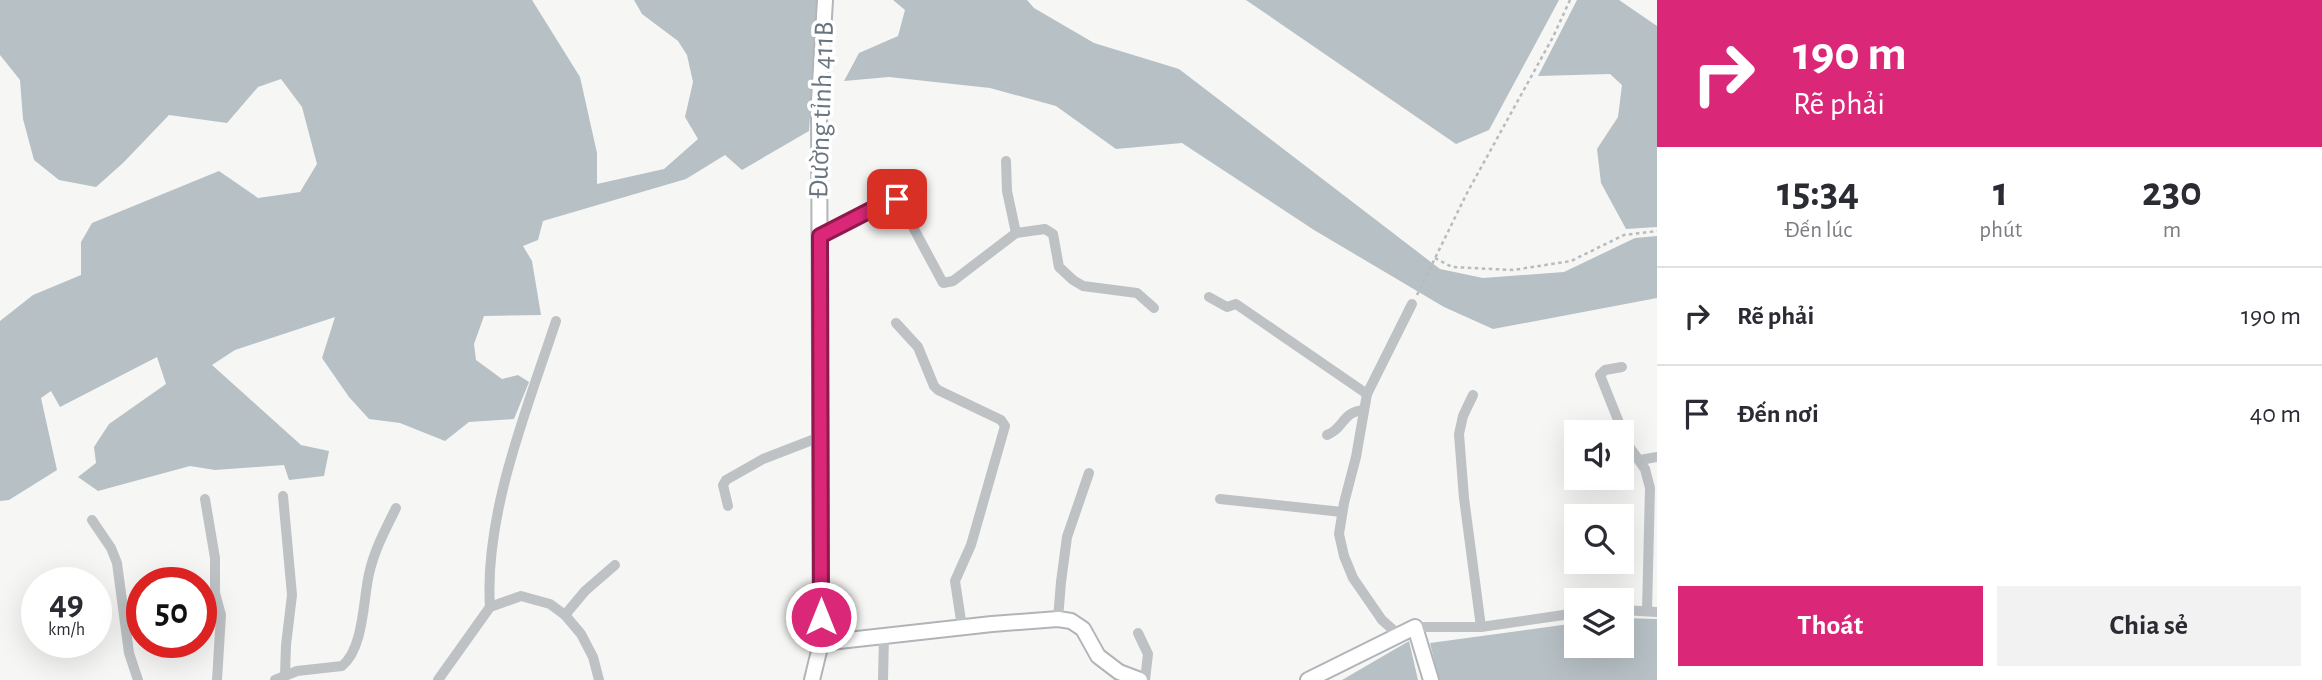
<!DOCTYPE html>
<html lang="vi">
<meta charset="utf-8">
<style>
body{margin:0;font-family:"Alegreya Sans",sans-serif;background:#f2f2f3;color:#2b2b33;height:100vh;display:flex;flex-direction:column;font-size:26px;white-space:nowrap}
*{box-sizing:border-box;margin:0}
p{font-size:23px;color:#7c7c81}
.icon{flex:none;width:38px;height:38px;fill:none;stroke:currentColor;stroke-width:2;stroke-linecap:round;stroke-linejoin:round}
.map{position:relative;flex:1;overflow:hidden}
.details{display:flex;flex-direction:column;background:#fff;width:665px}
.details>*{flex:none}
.banner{background:#db2777;color:#fff;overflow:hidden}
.controls{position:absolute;left:1564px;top:420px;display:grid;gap:14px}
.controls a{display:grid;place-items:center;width:70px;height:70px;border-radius:0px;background:#fff;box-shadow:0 7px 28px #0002;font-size:35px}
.speed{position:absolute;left:21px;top:567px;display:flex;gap:14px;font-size:35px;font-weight:700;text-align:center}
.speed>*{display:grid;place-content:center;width:91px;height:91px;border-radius:50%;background:#fff;box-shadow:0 7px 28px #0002;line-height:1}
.speed small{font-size:18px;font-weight:400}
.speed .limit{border:10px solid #d22;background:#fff;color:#111}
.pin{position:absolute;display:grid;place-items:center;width:60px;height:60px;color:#fff;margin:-30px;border-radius:14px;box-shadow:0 4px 10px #0006}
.me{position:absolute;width:77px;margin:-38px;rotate:0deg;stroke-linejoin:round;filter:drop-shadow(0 0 5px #0008)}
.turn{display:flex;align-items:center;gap:24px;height:147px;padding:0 21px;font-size:32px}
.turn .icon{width:91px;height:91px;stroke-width:2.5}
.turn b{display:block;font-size:49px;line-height:60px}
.eta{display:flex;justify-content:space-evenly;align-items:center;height:119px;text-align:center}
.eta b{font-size:42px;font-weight:600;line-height:49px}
.cta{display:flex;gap:14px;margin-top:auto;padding:14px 21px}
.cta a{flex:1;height:80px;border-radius:0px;background:#db2777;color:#fff;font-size:28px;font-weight:600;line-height:80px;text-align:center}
.cta a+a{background:#f2f2f3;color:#2b2b33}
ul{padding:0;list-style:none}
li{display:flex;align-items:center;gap:21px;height:98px;padding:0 21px;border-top:2px solid #e1e1e2}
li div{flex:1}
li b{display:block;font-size:26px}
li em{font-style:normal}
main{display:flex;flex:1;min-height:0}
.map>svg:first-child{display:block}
</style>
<main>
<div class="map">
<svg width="1657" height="680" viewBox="0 0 1657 680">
<rect width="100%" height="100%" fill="#f6f6f4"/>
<g fill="#b7c0c5">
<polygon points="0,0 532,0 580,77 597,153 597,184 664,169 698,139 685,117 693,82 687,55 678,41 642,14 634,0 818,0 809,131 742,170 725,155 686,179 543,221 538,240 523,246 532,261 541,315 484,316 474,344 476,360 502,379 518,375 529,382 514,419 469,422 445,441 400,423 369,419 349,397 322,358 335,317 235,350 212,365 301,445 329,451 324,476 289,480 284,465 215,470 190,466 98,491 78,477 96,463 94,447 109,424 166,384 157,357 60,407 51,391 41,398 57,470 9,500 0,501 0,321 33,295 81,275 81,242 92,223 219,171 258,198 300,192 317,164 302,107 281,79 258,87 227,123 169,115 123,163 96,187 59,180 34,160 23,119 20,80 0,55"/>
<polygon points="893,0 1027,0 1034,8 1094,43 1179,69 1440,269 1483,278 1564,272 1635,238 1657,236 1657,298 1493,329 1444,307 1314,230 1182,143 1116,149 1056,106 990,88 889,77 844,81 859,53 898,36 905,10"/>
<polygon points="1246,0 1559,0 1489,130 1456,144"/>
<polygon points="1577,0 1619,0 1657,26 1657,227 1626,229 1601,183 1597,149 1618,117 1622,85 1610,74 1538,76"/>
<polygon points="1622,618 1657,619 1657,680 1439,680 1430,643 1577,623 1577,646 1622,646"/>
<polygon points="1409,641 1418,680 1342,680"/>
</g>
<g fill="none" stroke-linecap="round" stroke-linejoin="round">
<g stroke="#b1b5b9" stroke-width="18">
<g id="secondary">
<polyline points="821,643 992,624 1058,619 1071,621 1083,629 1098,656 1119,672 1140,680"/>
<polyline points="812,680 821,643 819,101 825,0"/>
<polyline points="1308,680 1415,627 1431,680"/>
</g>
</g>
<g stroke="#b8bbbd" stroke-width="2.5" stroke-dasharray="3.5 3.5" stroke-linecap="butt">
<polyline points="1435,258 1452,267 1513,270 1571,261 1624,235 1657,231"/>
<polyline points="1417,295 1467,193 1553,37 1570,0"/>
</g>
<g stroke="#bec2c5" stroke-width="10">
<polyline points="1006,161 1007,191 1016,233"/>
<polyline points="819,236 894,198 899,201 943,283 953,281 1016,233 1045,229 1053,234 1059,267 1073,280 1083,286 1137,293 1154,308"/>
<polyline points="1209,297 1227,307 1236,304 1367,394"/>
<polyline points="896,323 918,347 934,386 938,390 1001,420 1005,426 971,545 955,581 962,627"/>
<polyline points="1622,367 1605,370 1600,375 1628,445 1645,469 1650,488 1647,611"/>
<polyline points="1473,395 1463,416 1459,434 1464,498 1481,627"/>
<path d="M 1327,435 C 1345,428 1341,412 1364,410"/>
<polyline points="1640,460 1657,457"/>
<polyline points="283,496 292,595 286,645 285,675"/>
<polyline points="205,499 215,558 215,593 221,615 217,680"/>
<polyline points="1220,499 1342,512"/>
<polyline points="728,506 723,485 726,480 763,459 820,437"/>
<polyline points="92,520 111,548 117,563 129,653 138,680"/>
<path d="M 490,607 C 484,514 527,409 556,321"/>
<polyline points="1622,610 1657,612"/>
<polyline points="565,615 585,591 615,565"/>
<polyline points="1058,619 1061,582 1067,537 1089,473"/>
<polyline points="1415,627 1481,627 1577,613"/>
<polyline points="1138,633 1148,654 1145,680"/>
<polyline points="1399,635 1382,620 1353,578 1344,556 1339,534 1344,503 1356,457 1367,394 1412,304"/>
<path d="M 275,680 L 297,671 L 342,666 C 364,648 363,600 369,574 C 374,551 385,530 396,508"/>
<polyline points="438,680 490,607 521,596 550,604 565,615 581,634 593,657 599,680"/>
<polyline points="883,680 884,636"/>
</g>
<use href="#secondary" stroke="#fff" stroke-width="14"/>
</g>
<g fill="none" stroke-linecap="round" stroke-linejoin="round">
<g stroke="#8e194d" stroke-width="18">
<polyline id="route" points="821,617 820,236 894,198 897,199"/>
</g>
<use href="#route" stroke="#db2777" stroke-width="12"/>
</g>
<g text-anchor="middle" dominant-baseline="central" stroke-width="7" stroke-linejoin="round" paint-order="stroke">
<g font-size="28" fill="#697681" stroke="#fff">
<text transform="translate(822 110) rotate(-88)">Đường tỉnh 411B</text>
</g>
</g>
</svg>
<div class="controls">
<a><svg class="icon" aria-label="sound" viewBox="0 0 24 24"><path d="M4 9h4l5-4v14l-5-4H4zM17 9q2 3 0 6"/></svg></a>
<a><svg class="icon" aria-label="search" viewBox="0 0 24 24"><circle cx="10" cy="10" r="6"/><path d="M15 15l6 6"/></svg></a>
<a><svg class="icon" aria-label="layers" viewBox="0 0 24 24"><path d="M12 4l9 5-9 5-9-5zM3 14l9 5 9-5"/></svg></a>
</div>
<div class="speed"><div>49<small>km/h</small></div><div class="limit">50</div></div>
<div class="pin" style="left:897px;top:199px;background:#d93025"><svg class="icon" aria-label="arrive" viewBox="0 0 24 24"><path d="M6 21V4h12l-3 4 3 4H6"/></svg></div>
<svg class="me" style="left:821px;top:617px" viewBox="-20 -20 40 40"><circle r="17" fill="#db2777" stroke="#fff" stroke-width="3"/><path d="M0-11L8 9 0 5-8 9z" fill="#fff"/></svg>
</div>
<section class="details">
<div class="banner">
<div class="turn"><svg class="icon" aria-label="right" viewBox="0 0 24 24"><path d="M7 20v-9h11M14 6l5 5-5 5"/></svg><div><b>190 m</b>Rẽ phải</div></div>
</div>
<div class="eta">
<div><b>15:34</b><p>Đến lúc</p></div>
<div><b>1</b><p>phút</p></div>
<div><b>230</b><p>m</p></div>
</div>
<ul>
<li><svg class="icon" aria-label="right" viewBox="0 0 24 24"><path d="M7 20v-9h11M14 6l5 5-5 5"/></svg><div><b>Rẽ phải</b></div><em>190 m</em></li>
<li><svg class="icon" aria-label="arrive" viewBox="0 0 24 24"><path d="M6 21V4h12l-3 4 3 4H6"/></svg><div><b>Đến nơi</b></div><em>40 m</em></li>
</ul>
<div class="cta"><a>Thoát</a><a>Chia sẻ</a></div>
</section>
</main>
